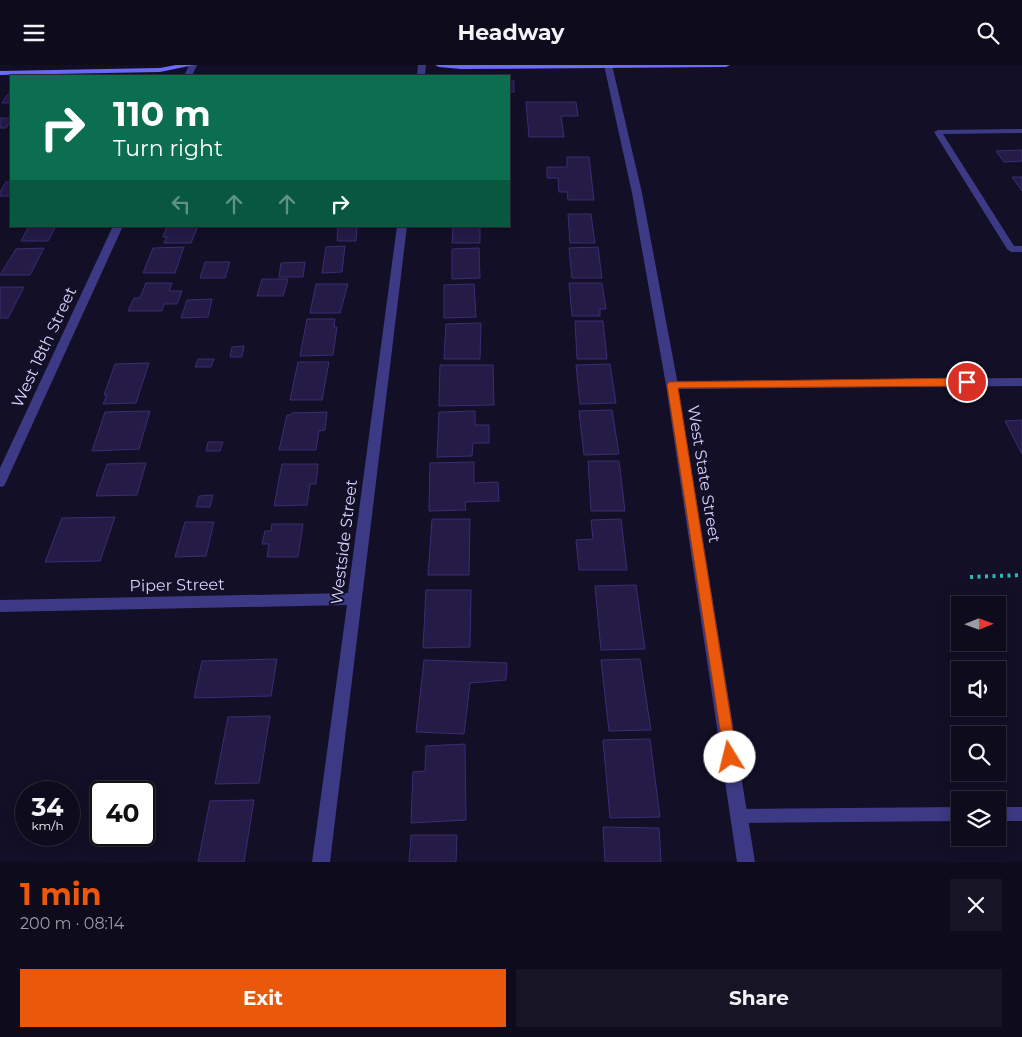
<!DOCTYPE html>
<meta charset="utf-8">
<style>
body{margin:0;font-family:Montserrat,sans-serif;background:#171425;color:#f1f3f6;height:100vh;display:flex;flex-direction:column;font-size:19px;white-space:nowrap}
*{box-sizing:border-box;margin:0}
p{font-size:16px;color:#9b9ba3}
.icon{flex:none;width:28px;height:28px;fill:none;stroke:currentColor;stroke-width:2;stroke-linecap:round;stroke-linejoin:round}
.map{position:relative;height:797px;overflow:hidden}
.details{display:flex;flex-direction:column;background:#0e0b1c;flex:1}
.details>*{flex:none}
.top-card{position:absolute;left:10px;top:10px;width:500px;height:152px;border-radius:0px;box-shadow:0 2px 12px #0003,0 0 0 1px #2e2b3b;background:#0b6e4f;color:#fff;overflow:hidden}
.needle{width:32px;rotate:89deg}
.fabs{position:absolute;left:951px;top:531px;display:grid;gap:10px}
.fabs a{display:grid;place-items:center;width:55px;height:55px;border-radius:0px;background:#0e0b1c;box-shadow:0 2px 12px #0003,0 0 0 1px #2e2b3b;font-size:25px}
.speed{position:absolute;left:15px;top:716px;display:flex;gap:10px;font-size:25px;font-weight:700;text-align:center}
.speed>*{display:grid;place-content:center;width:65px;height:65px;border-radius:50%;background:#0e0b1c;box-shadow:0 2px 12px #0003,0 0 0 1px #2e2b3b;line-height:1}
.speed small{font-size:12px;font-weight:400}
.speed .limit{border:2px solid #111;border-radius:8px;background:#fff;color:#111}
.pin{position:absolute;display:grid;place-items:center;width:42px;height:42px;color:#fff;margin:-21px;border:2px solid #fff;border-radius:50%;box-shadow:0 1px 5px #0007}
.me{position:absolute;width:55px;margin:-28px;rotate:351deg;stroke-linejoin:round;filter:drop-shadow(0 0 4px #0008)}
.turn{display:flex;align-items:center;gap:18px;height:105px;padding:0 20px;font-size:22px}
.turn .icon{width:65px;height:65px;stroke-width:2.5}
.turn b{display:block;font-size:35px;line-height:42px}
.lanes{display:flex;align-items:center;height:48px;padding:0 20px;background:#0003;justify-content:center;gap:25px;direction:ltr}
.lanes .off{opacity:.35}
.round{display:grid;place-items:center;flex:none;width:52px;height:52px;border-radius:0px;background:#171425}
.headline{display:flex;align-items:center;justify-content:space-between;height:85px;padding:0 20px}
h1{font-size:30px;font-weight:700;line-height:38px;color:#ea580c}
.cta{display:flex;gap:10px;margin-top:auto;padding:10px 20px}
.cta a{flex:1;height:58px;border-radius:0px;background:#ea580c;color:#fff;font-size:20px;font-weight:700;line-height:58px;text-align:center}
.cta a+a{background:#171425;color:#f1f3f6}
header{display:flex;justify-content:space-between;align-items:center;height:65px;padding:0 20px;background:#0e0b1c;font-size:22px;font-weight:700}
.map>svg:first-child{display:block}
</style>
<header><svg class="icon" aria-label="menu" viewBox="0 0 24 24"><path d="M4 6h16M4 12h16M4 18h16"/></svg>Headway<svg class="icon" aria-label="search" viewBox="0 0 24 24"><circle cx="10" cy="10" r="6"/><path d="M15 15l6 6"/></svg></header>
<div class="map">
<svg width="1022" height="797" viewBox="0 0 1022 797">
<rect width="100%" height="100%" fill="#130f26"/>
<g fill="#241b47" stroke="#3b2d73">
<rect x="509" y="16" width="5" height="11"/>
<polygon points="8,29 11,29 11,38 2,38"/>
<polygon points="526,37 576,37 578,51 561,51 564,72 529,72"/>
<polygon points="0,53 11,53 11,55 6,63 0,63"/>
<polygon points="1022,85 1022,96 1004,97 996,86"/>
<polygon points="567,92 589,92 594,135 568,135 567,127 559,127 558,113 547,113 547,102 567,102"/>
<polygon points="1012,112 1022,112 1022,126"/>
<polygon points="6,117 11,117 11,131 0,131 0,127"/>
<polygon points="568,149 591,149 595,178 570,178"/>
<polygon points="29,161 56,161 48,176 21,176"/>
<polygon points="167,161 198,161 191,178 164,178 167,172 163,172"/>
<polygon points="338,161 357,161 356,176 337,176"/>
<polygon points="453,161 480,161 480,178 452,178"/>
<polygon points="345,181 342,207 322,208 326,182"/>
<polygon points="184,182 175,208 143,208 153,183"/>
<polygon points="598,182 602,213 572,213 569,183"/>
<polygon points="44,183 30,210 0,210 16,184"/>
<polygon points="479,183 480,213 452,214 452,184"/>
<polygon points="205,197 230,197 225,213 200,213"/>
<polygon points="305,197 303,212 279,212 281,198"/>
<polygon points="262,214 288,214 283,231 257,231"/>
<polygon points="146,218 172,218 169,226 182,226 177,239 164,239 162,246 128,246 134,233 140,233"/>
<polygon points="569,218 602,218 606,244 600,244 600,251 572,251"/>
<polygon points="316,219 348,219 340,248 310,248"/>
<polygon points="474,219 476,252 444,253 444,220"/>
<polygon points="0,222 24,222 8,253 0,253"/>
<polygon points="212,234 208,252 181,253 187,235"/>
<polygon points="307,254 335,254 334,262 337,262 333,290 300,291"/>
<polygon points="575,256 603,256 607,294 577,294"/>
<polygon points="481,258 480,294 444,294 446,259"/>
<polygon points="244,281 242,292 230,292 232,282"/>
<polygon points="198,294 214,294 211,302 195,302"/>
<polygon points="298,297 329,297 322,335 290,335"/>
<polygon points="149,298 136,338 103,339 107,330 104,330 115,299"/>
<polygon points="610,299 616,338 580,339 576,300"/>
<polygon points="440,300 493,300 494,340 439,341"/>
<polygon points="612,345 619,389 584,390 579,346"/>
<polygon points="150,346 139,384 92,386 105,347"/>
<polygon points="475,346 475,360 489,360 489,378 473,378 472,391 437,392 439,347"/>
<polygon points="327,347 325,365 319,366 316,385 279,385 287,350 291,350 292,348"/>
<polygon points="1022,355 1022,389 1005,356"/>
<polygon points="208,377 223,377 220,386 206,386"/>
<polygon points="588,396 619,396 625,446 591,446"/>
<polygon points="474,397 474,418 498,417 499,436 465,437 466,445 429,446 430,398"/>
<polygon points="146,398 137,430 96,431 107,399"/>
<polygon points="282,399 318,399 316,419 310,419 307,440 274,441"/>
<polygon points="213,430 210,442 196,442 199,431"/>
<polygon points="115,452 100,496 45,497 62,453"/>
<polygon points="432,454 470,454 469,510 428,510"/>
<polygon points="621,454 627,505 579,505 576,475 593,474 591,455"/>
<polygon points="185,457 214,457 206,491 175,492"/>
<polygon points="272,459 303,459 298,492 267,492 269,479 262,479 265,466 271,466"/>
<polygon points="636,520 645,584 601,585 595,521"/>
<polygon points="426,525 471,525 470,582 423,583"/>
<polygon points="277,594 271,631 194,633 202,596"/>
<polygon points="640,594 651,665 609,666 601,595"/>
<polygon points="424,595 507,598 506,615 470,618 464,669 416,667"/>
<polygon points="270,651 259,718 215,719 228,652"/>
<polygon points="650,674 660,752 610,753 603,675"/>
<polygon points="465,679 466,755 411,758 413,707 425,706 426,681"/>
<polygon points="254,735 244,797 198,797 210,736"/>
<polygon points="603,762 659,763 661,797 605,797"/>
<polygon points="411,770 457,770 456,797 409,797"/>
</g>
<g fill="none" stroke-linecap="round" stroke-linejoin="round">
<polyline stroke="#2fb8b0" stroke-width="4" stroke-dasharray="3 4.5" stroke-linecap="butt" points="970,512 1022,510"/>
<g fill="#3d3a85" fill-rule="evenodd">
<polygon points="1022,64 1022,68 943,69 1014,181 1022,181 1022,187 1011,187 1007,184 934,67 938,65"/>
<polygon points="1022,313 1022,321 672,324 667,320 672,316"/>
<polygon points="960,742 960,756 739,758 734,756 732,751 734,746 739,744"/>
<rect x="998" y="742" width="24" height="14"/>
</g>
<g fill="#3d3a85" fill-rule="evenodd">
<polygon points="189,0 197,0 192,11 184,11"/>
<polygon points="418,0 426,0 425,11 417,11"/>
<polygon points="113,161 123,161 6,417 4,421 0,422 0,403"/>
<polygon points="397,161 407,161 330,797 312,797 347,540 0,547 0,535 348,528"/>
</g>
<polygon fill="#3d3a85" fill-rule="evenodd" points="604,0 612,0 642,128 678,320 755,797 737,797 666,320 632,128"/>
<g fill="#6f6bff" fill-rule="evenodd">
<polygon points="176,0 194,0 160,7 0,10 0,6 160,3"/>
<polygon points="435,0 730,0 726,2 461,4 439,2"/>
</g>
</g>
<polygon fill="#ea580c" stroke="#983908" points="967,313 972,317 967,321 678,323 737,692 735,697 730,699 725,697 667,320 669,317"/>
<g text-anchor="middle" dominant-baseline="central" stroke-width="4" stroke-linejoin="round" paint-order="stroke">
<g font-size="16" fill="#d9d4ff" stroke="#130f26">
<text transform="translate(44 282) rotate(-65)">West 18th Street</text>
<text transform="translate(704 409) rotate(81)">West State Street</text>
<text transform="translate(344 477) rotate(-83)">Westside Street</text>
<text transform="translate(177 520) rotate(-1)">Piper Street</text>
</g>
</g>
</svg>
<div class="fabs">
<a><svg class="needle" viewBox="-14 -14 28 28"><path d="M0-13l5 13h-10z" fill="#e53935"/><path d="M0 13l5-13h-10z" fill="#9b9ba3"/></svg></a>
<a><svg class="icon" aria-label="sound" viewBox="0 0 24 24"><path d="M4 9h4l5-4v14l-5-4H4zM17 9q2 3 0 6"/></svg></a>
<a><svg class="icon" aria-label="search" viewBox="0 0 24 24"><circle cx="10" cy="10" r="6"/><path d="M15 15l6 6"/></svg></a>
<a><svg class="icon" aria-label="layers" viewBox="0 0 24 24"><path d="M12 4l9 5-9 5-9-5zM3 14l9 5 9-5"/></svg></a>
</div>
<div class="speed"><div>34<small>km/h</small></div><div class="limit">40</div></div>
<div class="pin" style="left:967px;top:317px;background:#d93025"><svg class="icon" aria-label="arrive" viewBox="0 0 24 24"><path d="M6 21V4h12l-3 4 3 4H6"/></svg></div>
<svg class="me" style="left:730px;top:692px" viewBox="-20 -20 40 40"><circle r="19" fill="#fff"/><path d="M0-13L10 11 0 6-10 11z" fill="#ea580c"/></svg>
<div class="top-card">
<div class="turn"><svg class="icon" aria-label="right" viewBox="0 0 24 24"><path d="M7 20v-9h11M14 6l5 5-5 5"/></svg><div><b>110 m</b>Turn right</div></div>
<div class="lanes"><svg class="icon off" aria-label="left" viewBox="0 0 24 24"><path d="M17 20v-9H6M10 6l-5 5 5 5"/></svg><svg class="icon off" aria-label="ahead" viewBox="0 0 24 24"><path d="M12 20V5M6 11l6-6 6 6"/></svg><svg class="icon off" aria-label="ahead" viewBox="0 0 24 24"><path d="M12 20V5M6 11l6-6 6 6"/></svg><svg class="icon" aria-label="right" viewBox="0 0 24 24"><path d="M7 20v-9h11M14 6l5 5-5 5"/></svg></div>
</div>
</div>
<section class="details">
<div class="headline"><div><h1>1 min</h1><p>200 m · 08:14</p></div><a class="round"><svg class="icon" aria-label="close" viewBox="0 0 24 24"><path d="M6 6l12 12M18 6L6 18"/></svg></a></div>
<div class="cta"><a>Exit</a><a>Share</a></div>
</section>
